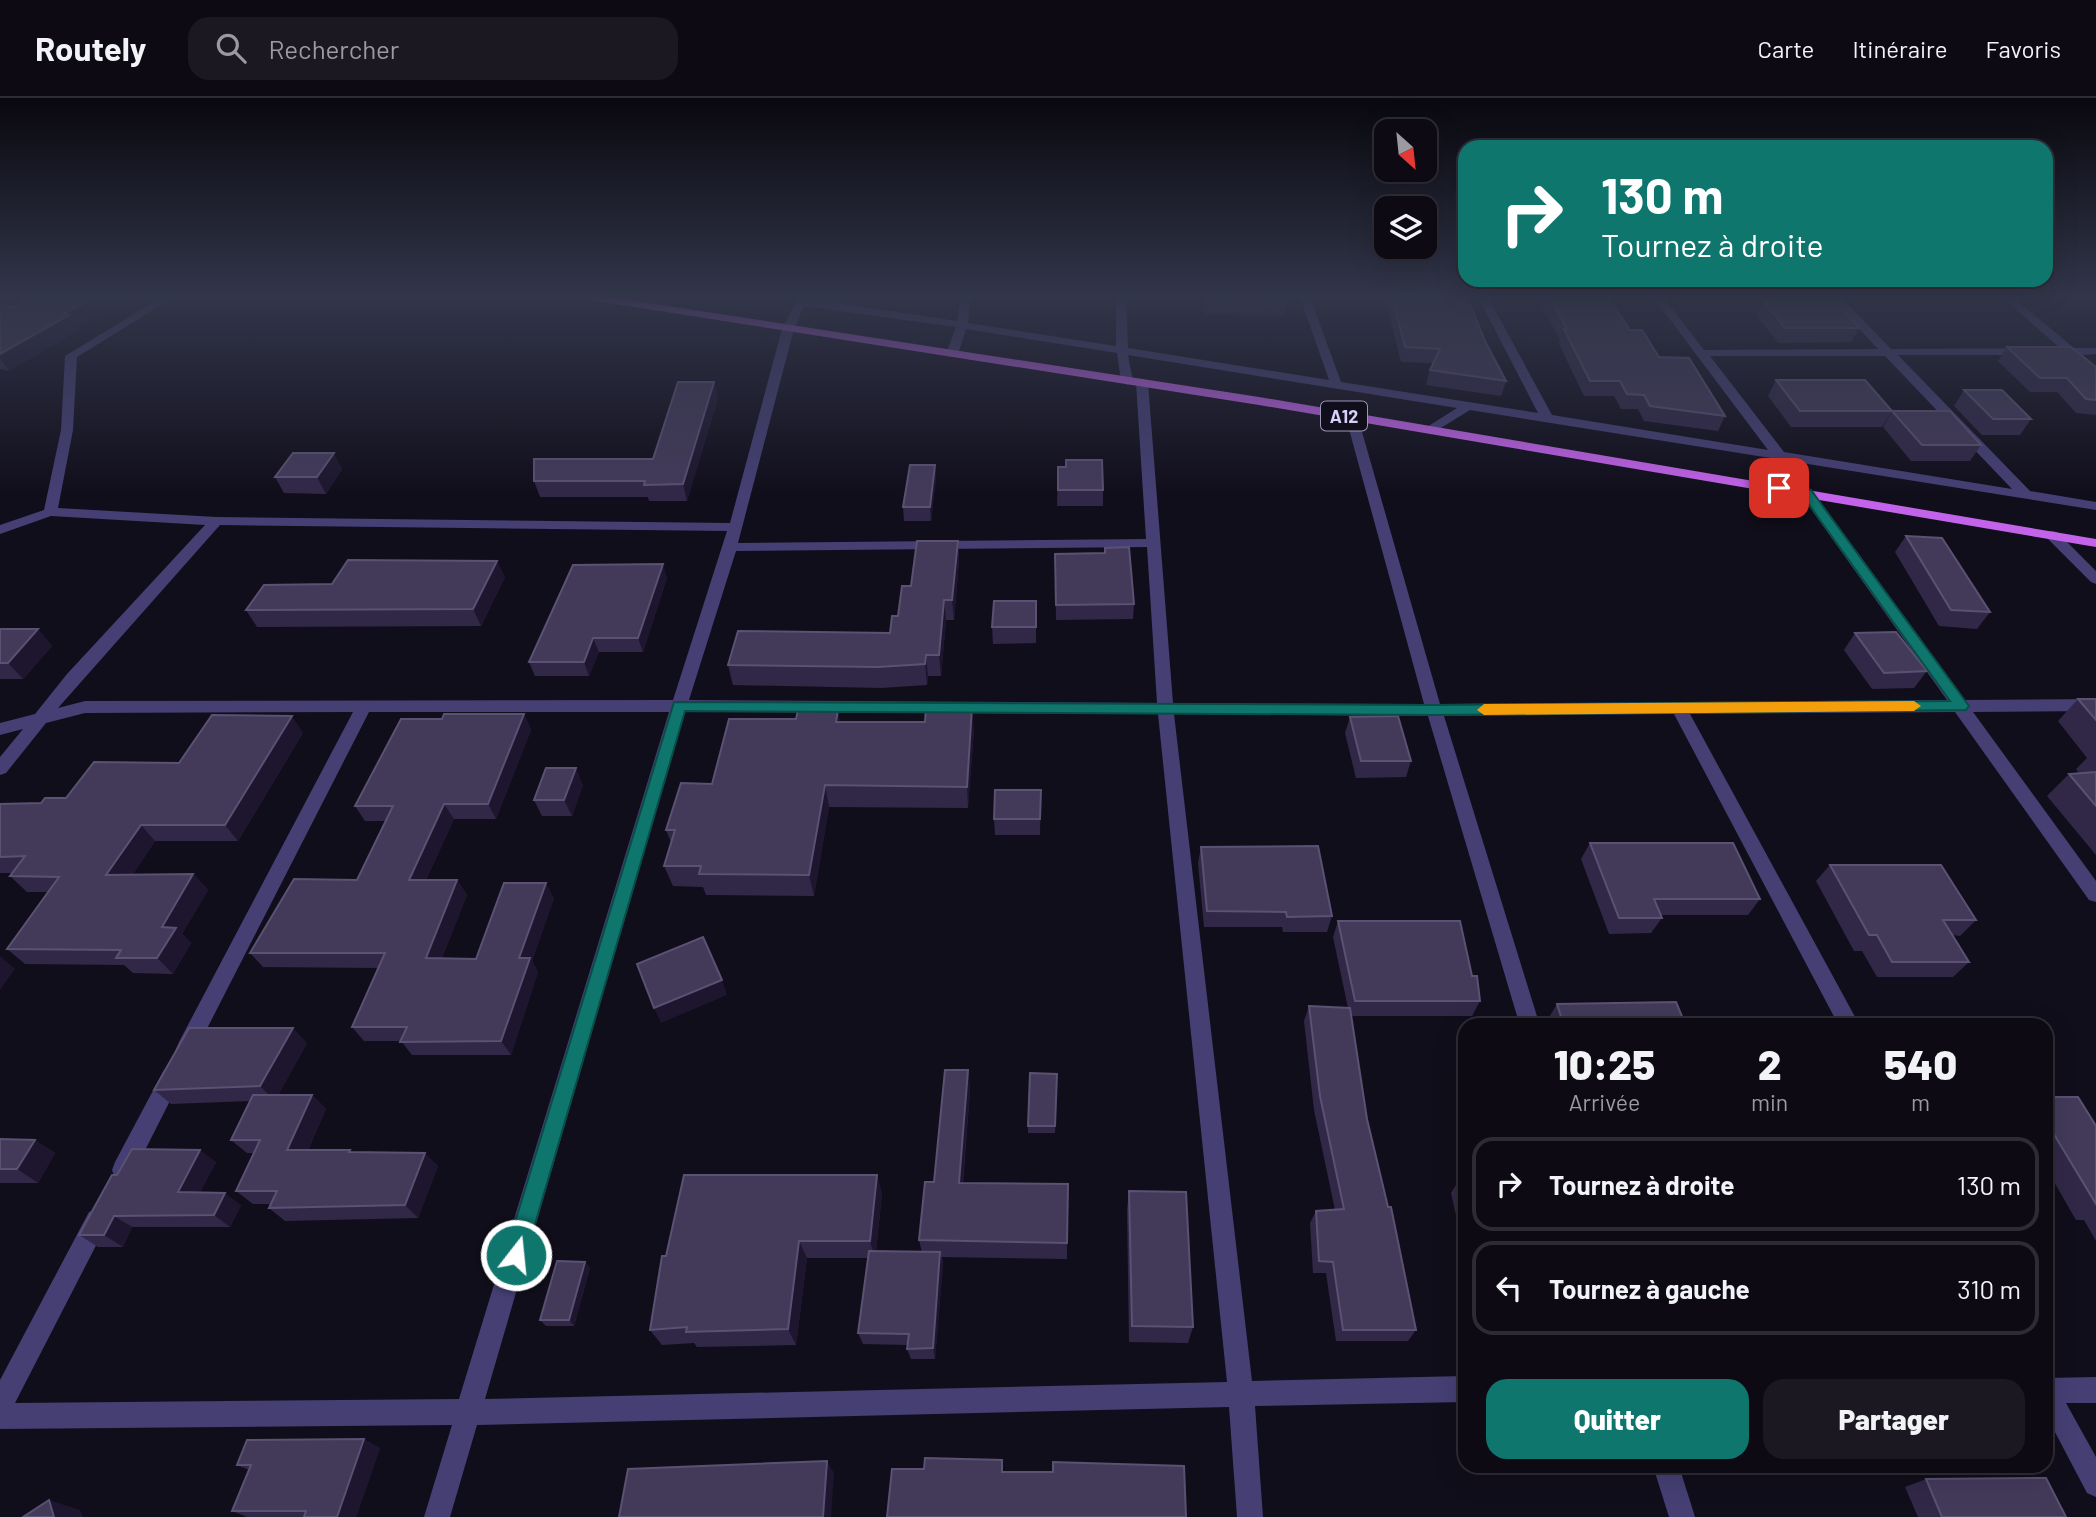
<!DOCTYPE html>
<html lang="fr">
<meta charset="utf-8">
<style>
body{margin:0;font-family:Barlow,sans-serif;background:#1b1822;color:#f1f3f6;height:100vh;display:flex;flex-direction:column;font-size:26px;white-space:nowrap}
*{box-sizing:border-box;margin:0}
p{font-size:23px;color:#9a9aa0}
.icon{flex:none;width:38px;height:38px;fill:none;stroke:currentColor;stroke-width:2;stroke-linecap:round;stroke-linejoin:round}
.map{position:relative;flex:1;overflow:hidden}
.panel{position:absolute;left:1458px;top:920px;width:595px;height:455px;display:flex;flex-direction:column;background:#0d0a14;border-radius:21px;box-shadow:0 7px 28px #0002,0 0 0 2px #2d2b34}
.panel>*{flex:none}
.guide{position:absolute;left:1458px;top:42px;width:595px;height:147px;border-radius:21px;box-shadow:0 7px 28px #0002,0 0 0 2px #2d2b34;background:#0f766e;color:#fff;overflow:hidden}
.needle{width:46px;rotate:153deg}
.buttons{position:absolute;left:1374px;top:21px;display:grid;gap:14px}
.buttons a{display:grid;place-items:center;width:63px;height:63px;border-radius:14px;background:#0d0a14;box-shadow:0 7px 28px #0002,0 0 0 2px #2d2b34;font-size:35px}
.pin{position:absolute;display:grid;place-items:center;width:60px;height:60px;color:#fff;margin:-30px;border-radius:14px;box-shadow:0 4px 10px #0006}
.me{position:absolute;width:77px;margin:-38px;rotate:16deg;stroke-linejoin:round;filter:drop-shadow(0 0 5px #0008)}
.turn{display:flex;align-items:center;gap:24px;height:147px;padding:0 28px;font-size:32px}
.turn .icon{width:91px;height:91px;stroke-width:2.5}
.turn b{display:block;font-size:49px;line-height:60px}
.eta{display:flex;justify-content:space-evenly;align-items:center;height:119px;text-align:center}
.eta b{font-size:42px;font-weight:800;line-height:49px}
.action{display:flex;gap:14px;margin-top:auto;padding:14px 28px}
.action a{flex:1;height:80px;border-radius:21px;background:#0f766e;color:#fff;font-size:28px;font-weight:800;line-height:80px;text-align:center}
.action a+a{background:#1b1822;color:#f1f3f6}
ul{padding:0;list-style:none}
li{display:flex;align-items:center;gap:21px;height:94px;margin:0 14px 10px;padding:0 14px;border:4px solid #2d2b34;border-radius:21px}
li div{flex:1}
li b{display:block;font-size:26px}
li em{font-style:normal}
header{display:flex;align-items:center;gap:42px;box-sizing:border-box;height:98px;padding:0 35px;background:#0d0a14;border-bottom:2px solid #2d2b34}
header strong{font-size:33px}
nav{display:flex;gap:38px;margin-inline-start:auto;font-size:24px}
.search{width:490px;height:63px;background:#1b1822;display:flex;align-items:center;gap:18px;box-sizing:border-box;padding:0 24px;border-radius:21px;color:#9a9aa0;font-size:26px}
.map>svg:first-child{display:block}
</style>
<header>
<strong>Routely</strong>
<div class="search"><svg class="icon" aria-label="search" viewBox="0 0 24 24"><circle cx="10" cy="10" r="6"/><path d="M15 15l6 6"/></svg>Rechercher</div>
<nav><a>Carte</a><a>Itinéraire</a><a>Favoris</a></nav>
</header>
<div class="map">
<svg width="2096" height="1419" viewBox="0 0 2096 1419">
<rect width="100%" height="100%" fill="#110e1b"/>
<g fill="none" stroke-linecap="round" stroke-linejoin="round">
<g fill="#453f74" fill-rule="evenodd">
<path d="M 162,199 L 174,199 L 77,259 L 73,332 L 58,410 L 216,419 L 730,425 L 782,231 L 798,199 L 957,223 L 961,199 L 971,199 L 968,225 L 1116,248 L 1116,199 L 1126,199 L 1128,250 L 1329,282 L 1300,199 L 1310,199 L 1341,284 L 1538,315 L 1478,199 L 1488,199 L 1552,317 L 1768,352 L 1653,199 L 1663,199 L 1704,252 L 1878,251 L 1830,199 L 1841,199 L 1891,251 L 2060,250 L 2002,199 L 2013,199 L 2074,250 L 2096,250 L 2096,256 L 2082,257 L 2096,268 L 2096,278 L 2068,257 L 1898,257 L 2030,393 L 2096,404 L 2096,412 L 1470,312 L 1431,336 L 1427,335 L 1427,329 L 1457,310 L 1128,257 L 1133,283 L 1127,287 L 1121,283 L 1117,255 L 966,231 L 958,256 L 952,259 L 946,256 L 956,229 L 804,208 L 794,231 L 738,445 L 1146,441 L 1136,285 L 1142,281 L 1148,285 L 1173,605 L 1424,606 L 1346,320 L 1352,316 L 1358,320 L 1440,606 L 1947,602 L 1799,394 L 1806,390 L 1811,391 L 1965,602 L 2096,601 L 2096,613 L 1973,614 L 2096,783 L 2096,804 L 2089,802 L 1955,614 L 1690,616 L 1860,928 L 1839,928 L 1674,616 L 1444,618 L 1540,928 L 1520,928 L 1428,618 L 1174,616 L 1252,1283 L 1465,1278 L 1465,1304 L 1255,1308 L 1263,1419 L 1237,1419 L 1229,1309 L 477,1327 L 450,1419 L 424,1419 L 452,1327 L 0,1331 L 0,1282 L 89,1114 L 97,1111 L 105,1114 L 108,1122 L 105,1130 L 15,1305 L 459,1301 L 669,614 L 369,614 L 193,958 L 186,960 L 179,958 L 176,951 L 179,944 L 353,614 L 85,615 L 46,625 L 6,675 L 0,677 L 0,659 L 23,631 L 0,637 L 0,625 L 35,616 L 67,576 L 205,427 L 51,418 L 0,436 L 0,427 L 44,412 L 61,332 L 65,258 ZM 1710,258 L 1885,258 L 2012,391 L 1784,354 ZM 220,427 L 727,433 L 673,602 L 85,603 L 58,610 ZM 1147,449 L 1157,605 L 689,602 L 736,453 ZM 685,614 L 1158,616 L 1227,1284 L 485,1301 Z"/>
<polygon points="2052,433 2057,434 2096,473 2096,486 2091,484 2047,440 2047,434"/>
<polygon points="171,969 178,972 182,979 131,1080 123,1083 115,1080 112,1072 115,1064 164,972"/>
<polygon points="2096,1279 2096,1305 2066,1305 2096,1359 2096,1399 2087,1395 2046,1317 2046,1280"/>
<polygon points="1653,1368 1679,1368 1695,1419 1669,1419"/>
</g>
<polygon fill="#c363ea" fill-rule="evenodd" points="585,199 609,199 1259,299 2096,441 2096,449 1259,307 590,202"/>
</g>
<g fill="#312847">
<polygon points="35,199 133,199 77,229 79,232 9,273 0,271 0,206 16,209"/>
<polygon points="1204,199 1285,199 1286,206 1285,218 1204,216"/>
<polygon points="1385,199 1470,199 1468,203 1485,243 1506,283 1501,298 1426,287 1430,272 1433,265 1401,264"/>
<polygon points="1537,199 1608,199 1630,232 1725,318 1718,333 1644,323 1638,311 1621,311 1614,298 1584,298 1559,246 1560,242"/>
<polygon points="1765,199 1831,199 1859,230 1851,244 1778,245 1757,218 1764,203 1769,203"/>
<polygon points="2007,249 2096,269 2096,317 2076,315 2057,294 2030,294 1998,263"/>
<polygon points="1776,282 1892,313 1882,329 1791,329 1768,298"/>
<polygon points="714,284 718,300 687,403 649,403 648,399 540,399 534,383 653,361"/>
<polygon points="1964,292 2031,321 2020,337 1982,337 1954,308"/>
<polygon points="1892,313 1981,347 1970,363 1911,363 1883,329"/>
<polygon points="935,367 936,380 931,423 904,423 903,409"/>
<polygon points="1058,369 1066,369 1103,392 1103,408 1057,408"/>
<polygon points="342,371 326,396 284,395 275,379"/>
<polygon points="1906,438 1990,514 1977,531 1939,528 1895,454"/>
<polygon points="958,443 959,463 954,522 946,522 941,578 928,578 927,587 881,590 733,587 728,567 890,535 911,488"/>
<polygon points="1105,450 1134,506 1133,521 1056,522 1055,471 1104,455"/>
<polygon points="505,479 481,528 257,529 246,512 332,486"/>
<polygon points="667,480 643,554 599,554 589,578 535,578 529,564"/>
<polygon points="1036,503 1036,545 993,546 992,529"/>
<polygon points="0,531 38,531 52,548 23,581 0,581"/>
<polygon points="1855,535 1927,573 1914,590 1872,591 1844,552"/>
<polygon points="2078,601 2096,601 2096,757 2047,698 2069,676 2079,675 2076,671 2087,660 2058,623"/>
<polygon points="524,616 531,632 496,721 454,721 426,782 457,782 467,797 442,860 476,861 554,800 532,863 538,874 511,957 412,957 401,943 364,943 352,929 379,870 263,869 250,855 357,782 386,723 365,723 355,708 442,621"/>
<polygon points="1350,619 1411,663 1406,679 1356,680 1345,635"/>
<polygon points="840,624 974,631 968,710 829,709 814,798 706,797 703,789 673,788 664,768 671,744 666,732 712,686"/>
<polygon points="303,635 238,743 155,743 133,776 193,776 208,792 182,836 191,845 173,876 133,875 124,867 25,866 7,851 48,794 27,794 10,778 12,775 0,775 0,706 41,705 66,700 179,665"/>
<polygon points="583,687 572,718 542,718 534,702"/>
<polygon points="1041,692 1040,737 995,737 994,721"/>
<polygon points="1590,745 1760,801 1748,817 1661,817 1662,820 1651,835 1609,836 1581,761"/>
<polygon points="1201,749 1332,818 1327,834 1283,834 1282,829 1204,829 1198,765"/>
<polygon points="1830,767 1976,822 1960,838 1953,837 1969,864 1953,879 1877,879 1862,853 1854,853 1816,783"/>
<polygon points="1338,823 1472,878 1480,903 1472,918 1351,918 1367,1021 1416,1232 1408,1243 1336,1243 1326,1175 1313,1175 1310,1125 1316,1113 1335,1112 1314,1012 1304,923 1309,908 1348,910 1333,839"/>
<polygon points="1557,906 1686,928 1550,928 1548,921"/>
<polygon points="307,945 278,997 312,997 326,1011 308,1052 350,1052 353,1054 438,1068 418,1120 285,1123 269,1110 271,1106 253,1106 236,1093 254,1055 247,1055 231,1042 250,1003 171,1006 154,992"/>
<polygon points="968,972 970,992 963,1085 1067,1145 1067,1161 942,1159 943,1166 935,1261 911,1261 907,1251 908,1247 863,1246 858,1235 868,1160 807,1160 796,1247 697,1249 694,1245 662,1247 650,1232 666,1158 877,1077 882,1096 876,1153 922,1154 919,1142 934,1084"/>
<polygon points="1057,976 1055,1035 1028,1035 1028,1028"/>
<polygon points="2046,999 2096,1028 2096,1143 2084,1122 2076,1122 2046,1070"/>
<polygon points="0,1041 35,1042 55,1055 38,1085 0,1085"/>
<polygon points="216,1064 200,1094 241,1107 230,1129 132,1129 123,1149 98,1149 79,1137 117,1077"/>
<polygon points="1458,1084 1465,1085 1465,1157 1451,1095"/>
<polygon points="1129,1093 1193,1229 1188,1245 1129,1244 1127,1112"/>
<polygon points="585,1164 590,1170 574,1228 546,1228 540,1222"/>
<polygon points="380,1350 356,1419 247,1419 232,1413 249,1372 237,1367"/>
<polygon points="1926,1381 2066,1419 1918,1419 1905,1389"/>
</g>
<g fill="#1d162e">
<polygon points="96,199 133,199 77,229 79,232 9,273 0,261 0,256 63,216"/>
<polygon points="714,284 718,300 687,403 683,386"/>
<polygon points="334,355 342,371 326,396 317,379"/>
<polygon points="935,367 936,380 931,423 930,409"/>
<polygon points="958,443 959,463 954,522 952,502"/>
<polygon points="497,463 505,479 481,528 473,511"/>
<polygon points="663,466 667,480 643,554 638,540"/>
<polygon points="944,502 946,522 941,578 939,557"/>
<polygon points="38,531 52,548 23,581 8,565"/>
<polygon points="593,540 599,554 589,578 584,564"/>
<polygon points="926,557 928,578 927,587 925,566"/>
<polygon points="972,609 974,631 968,710 967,689"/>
<polygon points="838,612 842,634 836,624"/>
<polygon points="524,616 531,632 496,721 488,706"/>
<polygon points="292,618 303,635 238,743 225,727"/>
<polygon points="576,670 583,687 572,718 564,702"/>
<polygon points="825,687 829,709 814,798 809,777"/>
<polygon points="444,706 454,721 419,797 409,782"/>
<polygon points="141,727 155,743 122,793 106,777"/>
<polygon points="193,776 208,792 182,836 191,845 173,876 157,860 162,829"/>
<polygon points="457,782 467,797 436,875 426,860"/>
<polygon points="546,785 554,800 532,863 538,874 511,957 501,943 519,860"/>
<polygon points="0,858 15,871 0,892"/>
<polygon points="722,882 727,897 661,925 654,910"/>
<polygon points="293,930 307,945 275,1003 260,988"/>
<polygon points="968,972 970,992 961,1103 959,1085"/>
<polygon points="312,997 326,1011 302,1065 287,1052"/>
<polygon points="35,1042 55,1055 38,1085 17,1071"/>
<polygon points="200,1052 216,1064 194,1106 178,1094"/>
<polygon points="425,1055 438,1068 418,1120 405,1107"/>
<polygon points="877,1077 882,1096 875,1160 870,1143"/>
<polygon points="225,1095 241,1107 230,1129 214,1117"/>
<polygon points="114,1118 132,1129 123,1149 104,1137"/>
<polygon points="799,1143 807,1160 796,1247 788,1231"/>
<polygon points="940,1154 943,1166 935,1261 933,1250"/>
<polygon points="585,1164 590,1170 574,1228 569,1222"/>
<polygon points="364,1341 380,1350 356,1419 337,1419"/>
<polygon points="827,1363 834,1375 831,1419 823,1419"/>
<polygon points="49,1402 80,1412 83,1419 54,1419"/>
</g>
<g fill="#433a5a" stroke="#5a5173" stroke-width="2">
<polygon points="35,199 96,199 63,216 69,217 0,256 0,206 16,209"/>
<polygon points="1205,199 1285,199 1286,206 1206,204"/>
<polygon points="1392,199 1467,199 1485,243 1506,283 1430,272 1440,251 1405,249"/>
<polygon points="1549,199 1608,199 1630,232 1642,232 1659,259 1689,260 1725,318 1650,308 1644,297 1627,296 1620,283 1590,283 1564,231 1567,231"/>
<polygon points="1784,199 1831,199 1859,230 1785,230 1764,203 1787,203"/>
<polygon points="2007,249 2071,249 2096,269 2096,302 2086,301 2067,280 2040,280"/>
<polygon points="1776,282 1865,282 1892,313 1800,313"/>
<polygon points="678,284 714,284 683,386 644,387 645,383 534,383 534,361 653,361"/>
<polygon points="1964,292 2002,292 2031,321 1993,321"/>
<polygon points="1892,313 1950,313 1981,347 1922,347"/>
<polygon points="293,355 334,355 317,379 275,379"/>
<polygon points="1066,362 1102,362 1103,392 1058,392 1058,369 1066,369"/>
<polygon points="910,367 935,367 930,409 903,409"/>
<polygon points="1906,438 1942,440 1990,514 1951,512"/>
<polygon points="917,443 958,443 952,502 944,502 939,557 926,557 925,566 878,569 728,567 738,533 890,535 892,518 898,518 902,488 911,488"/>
<polygon points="1129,449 1134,506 1056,507 1055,456 1105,455 1105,450"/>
<polygon points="348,462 497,463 473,511 246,512 264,487 332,486"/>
<polygon points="663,466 638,540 593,540 584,564 529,564 573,467"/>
<polygon points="994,503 1036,503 1036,529 992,529"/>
<polygon points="0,531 38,531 8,565 0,565"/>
<polygon points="1896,534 1927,573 1884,575 1855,535"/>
<polygon points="2078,601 2096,601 2096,622"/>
<polygon points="926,609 972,609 967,689 825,687 809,777 699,776 701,768 664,768 675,732 666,732 681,685 712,686 729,621 796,621 798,612 838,612 836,624 925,624"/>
<polygon points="444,616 524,616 488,706 444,706 409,782 457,782 426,860 476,861 504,785 546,785 519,860 530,860 501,943 400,944 407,929 352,929 385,855 250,855 294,781 357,782 393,708 355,708 401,621 442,621"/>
<polygon points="212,617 292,618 225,727 141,727 106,777 193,776 162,829 176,830 157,860 116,860 121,852 7,851 59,779 10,778 25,758 0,759 0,706 41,705 45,700 66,700 94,664 179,665"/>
<polygon points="1398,618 1411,663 1361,663 1350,619"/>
<polygon points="546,670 576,670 564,702 534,702"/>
<polygon points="2096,674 2096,708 2069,676"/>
<polygon points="995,692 1041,692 1040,721 994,721"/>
<polygon points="1590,745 1733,745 1760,801 1654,801 1662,820 1619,820"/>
<polygon points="1318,748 1332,818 1287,819 1286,814 1207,813 1201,749"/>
<polygon points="1830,767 1941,767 1976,822 1943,822 1969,864 1892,864 1877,837 1869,837"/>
<polygon points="1338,823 1460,823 1472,878 1477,878 1480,903 1355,903"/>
<polygon points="703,839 722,882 654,910 637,866"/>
<polygon points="1676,904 1686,928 1564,928 1557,906"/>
<polygon points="1309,908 1350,910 1367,1021 1388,1109 1391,1109 1416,1232 1343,1232 1333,1164 1319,1163 1316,1113 1344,1111 1320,998"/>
<polygon points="189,930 293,930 260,988 154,992"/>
<polygon points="945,972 968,972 959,1085 1068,1086 1067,1145 919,1142 925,1084 934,1084"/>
<polygon points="1030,975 1057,976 1055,1028 1028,1028"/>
<polygon points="253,997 312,997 287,1052 350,1052 349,1054 425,1055 405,1107 269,1110 277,1093 236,1093 260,1042 231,1042"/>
<polygon points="2046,999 2078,999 2096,1028 2096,1106 2046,1023"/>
<polygon points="0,1041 35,1042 17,1071 0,1071"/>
<polygon points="132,1051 200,1052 178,1094 225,1095 214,1117 114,1118 104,1137 79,1137 112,1077 117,1077"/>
<polygon points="684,1077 877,1077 870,1143 799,1143 788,1231 686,1234 687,1229 650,1232 662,1158 666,1158"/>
<polygon points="1458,1084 1465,1085 1465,1114"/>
<polygon points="1129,1093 1186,1094 1193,1229 1132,1228"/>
<polygon points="869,1153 940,1154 933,1250 907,1251 909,1236 858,1235"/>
<polygon points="557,1163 585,1164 569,1222 540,1222"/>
<polygon points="364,1341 337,1419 304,1419 306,1413 232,1413 251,1367 237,1367 247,1342"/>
<polygon points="925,1360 1002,1362 1002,1374 1053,1374 1053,1364 1184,1368 1186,1419 887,1419 892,1371 924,1371"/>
<polygon points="827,1363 823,1419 619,1419 628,1371"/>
<polygon points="2046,1380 2066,1419 1942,1419 1926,1381"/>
<polygon points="49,1402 54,1419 23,1419"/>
</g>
<linearGradient id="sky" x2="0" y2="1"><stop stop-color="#09080f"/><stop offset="0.5" stop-color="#32364a"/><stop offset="1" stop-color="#32364a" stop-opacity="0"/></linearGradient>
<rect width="2096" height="397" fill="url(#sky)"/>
<polygon fill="#0f766e" stroke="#0a4d48" stroke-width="2" points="1779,386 1811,392 1966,604 1969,608 1966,612 1434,617 685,613 526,1157 523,1164 516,1168 508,1164 505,1157 674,604 1434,607 1950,603 1802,397 1774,392 1773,390"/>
<polygon fill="#f59e0b" points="1914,603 1921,608 1914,613 1484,617 1477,612 1484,606"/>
<g text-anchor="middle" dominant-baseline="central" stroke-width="7" stroke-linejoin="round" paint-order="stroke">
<rect fill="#110e1b" stroke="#9c94b6" stroke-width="2" x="1321" y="303.5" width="46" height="29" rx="5"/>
<g font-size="18" font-weight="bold" fill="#d7cef9">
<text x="1344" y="318">A12</text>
</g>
</g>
</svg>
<div class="buttons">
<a><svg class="needle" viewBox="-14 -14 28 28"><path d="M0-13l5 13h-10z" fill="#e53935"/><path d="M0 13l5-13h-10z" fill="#9a9aa0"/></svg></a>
<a><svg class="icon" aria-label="layers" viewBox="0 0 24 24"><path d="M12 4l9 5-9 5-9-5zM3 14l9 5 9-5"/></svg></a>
</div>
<div class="pin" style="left:1779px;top:390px;background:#d93025"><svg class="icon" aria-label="arrive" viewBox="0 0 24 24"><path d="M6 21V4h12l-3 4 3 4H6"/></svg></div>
<svg class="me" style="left:516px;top:1157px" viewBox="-20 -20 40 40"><circle r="17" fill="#0f766e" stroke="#fff" stroke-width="3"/><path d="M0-11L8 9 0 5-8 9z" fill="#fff"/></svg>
<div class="guide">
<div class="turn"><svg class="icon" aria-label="right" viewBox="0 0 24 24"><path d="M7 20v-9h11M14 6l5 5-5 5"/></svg><div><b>130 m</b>Tournez à droite</div></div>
</div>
<section class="panel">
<div class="eta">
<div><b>10:25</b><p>Arrivée</p></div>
<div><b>2</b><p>min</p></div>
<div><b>540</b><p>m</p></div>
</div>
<ul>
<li><svg class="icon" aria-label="right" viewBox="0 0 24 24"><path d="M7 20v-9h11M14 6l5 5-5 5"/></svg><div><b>Tournez à droite</b></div><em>130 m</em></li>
<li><svg class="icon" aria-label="left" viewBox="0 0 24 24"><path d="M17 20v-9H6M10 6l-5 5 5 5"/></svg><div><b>Tournez à gauche</b></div><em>310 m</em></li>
</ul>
<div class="action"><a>Quitter</a><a>Partager</a></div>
</section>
</div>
